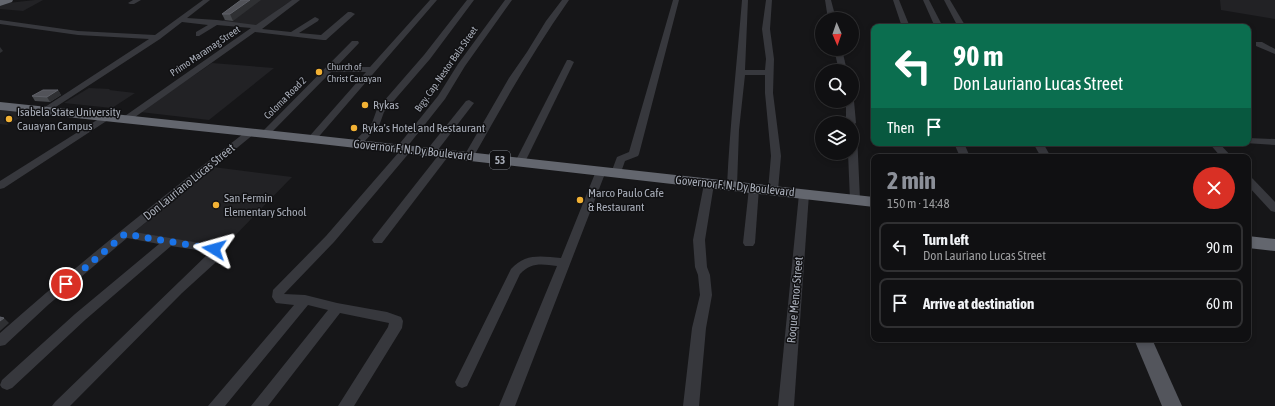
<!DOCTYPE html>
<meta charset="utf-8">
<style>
body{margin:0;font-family:"Asap Condensed",sans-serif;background:#19191b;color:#f1f3f6;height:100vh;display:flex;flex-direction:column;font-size:15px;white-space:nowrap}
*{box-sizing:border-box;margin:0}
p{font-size:13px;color:#9c9d9f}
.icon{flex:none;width:22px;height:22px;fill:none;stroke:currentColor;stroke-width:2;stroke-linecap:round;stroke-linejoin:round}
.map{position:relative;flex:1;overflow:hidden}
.drawer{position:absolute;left:871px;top:154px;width:380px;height:188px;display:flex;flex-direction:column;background:#101012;border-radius:8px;box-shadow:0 2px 6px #0003,0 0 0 1px #303032}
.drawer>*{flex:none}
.hud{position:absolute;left:871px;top:24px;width:380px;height:122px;border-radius:8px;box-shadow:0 2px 6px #0003,0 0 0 1px #303032;background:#0b6e4f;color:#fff;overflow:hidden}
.needle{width:26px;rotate:178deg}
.fabs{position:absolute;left:815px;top:12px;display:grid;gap:8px}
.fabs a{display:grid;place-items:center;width:44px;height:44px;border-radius:50%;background:#101012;box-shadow:0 2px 6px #0003,0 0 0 1px #303032;font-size:20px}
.pin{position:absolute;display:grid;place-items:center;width:34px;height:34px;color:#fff;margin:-17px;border:2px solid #fff;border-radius:50%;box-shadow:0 1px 4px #0007}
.me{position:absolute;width:44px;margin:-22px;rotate:278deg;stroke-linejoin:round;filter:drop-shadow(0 0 3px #0008)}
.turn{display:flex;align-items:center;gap:14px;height:84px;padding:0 16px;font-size:18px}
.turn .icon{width:52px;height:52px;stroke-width:2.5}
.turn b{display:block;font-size:28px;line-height:34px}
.then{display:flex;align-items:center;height:38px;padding:0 16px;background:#0003;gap:8px;font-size:15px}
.round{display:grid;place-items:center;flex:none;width:42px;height:42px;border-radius:21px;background:#19191b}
.overview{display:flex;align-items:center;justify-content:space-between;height:68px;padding:0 16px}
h1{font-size:24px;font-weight:700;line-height:30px;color:#8c9099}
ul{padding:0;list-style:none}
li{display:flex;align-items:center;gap:12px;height:50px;margin:0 8px 6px;padding:0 8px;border:2px solid #303032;border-radius:8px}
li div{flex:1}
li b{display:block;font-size:15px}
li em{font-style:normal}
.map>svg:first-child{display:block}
</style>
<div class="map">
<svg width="1275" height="406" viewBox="0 0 1275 406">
<rect width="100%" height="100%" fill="#161618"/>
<g fill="#222225">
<polygon points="35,0 43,0 23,11 0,9 0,6 8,3"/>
<polygon points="249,0 294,0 283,6 258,26 220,23"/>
<polygon points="1220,0 1275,0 1275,19 1221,10"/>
<polygon points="212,63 274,68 209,120 140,112"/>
<polygon points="89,88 110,89 109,90 135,93 112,108 64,103"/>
<polygon points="0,110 29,113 7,125 0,124"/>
<polygon points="213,167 292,177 223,248 133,233"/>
</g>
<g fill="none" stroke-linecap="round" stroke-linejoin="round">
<g fill="#37383d" fill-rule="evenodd">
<polygon points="133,0 141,0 134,4 130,4 128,3"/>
<polygon points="203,0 210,0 187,18 217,20 256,25 292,0 300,0 262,29 291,32 315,17 319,19 318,21 299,33 321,35 348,12 351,12 355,14 326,40 323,40 255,32 128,122 125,123 120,120 122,118 251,28 217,25 199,36 196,36 196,32 208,25 182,22 160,39 45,114 40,111 42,109 149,39 78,35 0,24 0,20 78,31 155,35"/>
<polygon points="430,0 437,0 315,141 312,142 307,139 366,72 331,72 268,136 262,136 260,134 262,132 352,41 358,41 359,43 336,67 370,67"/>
<polygon points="467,0 474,0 430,59 384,112 379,126 360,146 354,146 352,144 354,142 372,123 377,109 424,55"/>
<polygon points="505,0 512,0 465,66 445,99 407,147 411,150 410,152 334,242 284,294 305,295 337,303 387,312 401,317 403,321 402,328 354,406 338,406 388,327 389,323 340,313 268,406 251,406 328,310 308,305 225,406 208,406 294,305 276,303 272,297 273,290 326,236 399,152 396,149 397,147 438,96 458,64"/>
<path d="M 562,0 L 569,0 C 534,50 504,102 474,156 L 473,158 L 465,158 L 464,156 L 509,78 L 527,52 L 546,21 Z"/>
<polygon points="673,0 679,0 639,154 638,156 625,161 620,175 612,175 611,173 617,157 629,152"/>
<path d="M 742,0 L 748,0 L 745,70 L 765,70 L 766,59 L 762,29 L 766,0 L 772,0 L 770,29 L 774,59 L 773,93 L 781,156 L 778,190 L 773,193 L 768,190 L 771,156 L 765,93 L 765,75 L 745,75 L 739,130 L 737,186 L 732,189 L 727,186 C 730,124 737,62 742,0 Z"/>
<polygon points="825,0 831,0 836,19 828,19"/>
<polygon points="893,0 899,0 910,27 902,27"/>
<polygon points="923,0 929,0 943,27 935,27"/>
<polygon points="944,0 950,0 966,27 958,27"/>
<polygon points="1256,42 1262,42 1275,49 1275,54 1256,46"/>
<polygon points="834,49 842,49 847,71 839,71"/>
<polygon points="567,60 570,60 574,62 525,162 520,165 516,164 515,162"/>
<polygon points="852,99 854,101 856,123 852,126 852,123 846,123 846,101 852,101"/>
<polygon points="469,100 474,103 434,155 426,155 425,153 426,151 466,101"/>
<polygon points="105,115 108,116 110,118 108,120 4,188 0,189 0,181"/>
<path d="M 251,129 L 254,130 L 256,132 L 254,134 L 134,232 L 218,246 L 223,251 L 215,263 L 182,293 L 70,406 L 52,406 L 55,402 L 210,252 L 171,246 L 85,320 L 12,388 L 7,390 L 2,388 L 0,385 L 2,380 L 75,314 L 159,244 L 127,238 L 48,305 L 5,345 L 0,346 L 0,333 C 80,262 164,196 248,130 Z"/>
<polygon points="852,130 857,133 860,200 855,203 850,200 848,153 852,153"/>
<polygon points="1248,138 1275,139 1275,145 1245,143 1248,143"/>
<polygon points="954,143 964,143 970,157 960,157"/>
<polygon points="1033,143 1043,143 1051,157 1041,157"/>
<polygon points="1209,143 1219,143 1232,157 1221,157"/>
<polygon points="445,151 450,154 382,243 374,243 372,240 374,237 441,152"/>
<path d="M 601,168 L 606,171 L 515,406 L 499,406 L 557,266 C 542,264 531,262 520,274 L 467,386 L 462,388 L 457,386 L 455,382 L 511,269 C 525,253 541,256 561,258 L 596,171 Z"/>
<polygon points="1248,177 1252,178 1275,202 1275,212 1271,211 1248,186"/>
<polygon points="709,181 714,184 705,240 707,267 710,275 712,295 706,328 699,406 683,406 692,328 700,295 698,275 695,267 693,240 704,184"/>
<polygon points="754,185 759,188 755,243 753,246 745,246 743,243 749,188"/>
<polygon points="804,191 809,194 794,406 778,406 799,194"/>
</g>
<polygon fill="#53555c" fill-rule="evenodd" points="1134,339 1152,339 1182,406 1162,406"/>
<g fill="#63666e" fill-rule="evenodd">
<polygon points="0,0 13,0 12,2 0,6"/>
<polygon points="0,102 312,135 874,197 874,207 312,143 0,110"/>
<polygon points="1248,236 1275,239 1275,251 1248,248"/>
</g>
</g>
<g fill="#47494d">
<polygon points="241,0 233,21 225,20 222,14"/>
<polygon points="58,90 61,95 50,102 35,101 32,96"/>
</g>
<g fill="#2f3033">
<polygon points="250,0 261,0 233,21 230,14"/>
<polygon points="0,47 3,51 0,53"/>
<polygon points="58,90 61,95 50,102 47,97"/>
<polygon points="4,318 9,323 0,331 0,321"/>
</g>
<g fill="#525359" stroke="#5f6168">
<polygon points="241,0 250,0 230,14 222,14"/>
<polygon points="43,90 58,90 47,97 32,96"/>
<polygon points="0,317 4,318 0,321"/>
</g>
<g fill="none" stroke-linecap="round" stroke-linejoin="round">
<polyline stroke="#1a73e8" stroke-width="7" stroke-dasharray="0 12.6" points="66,284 125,234 214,249"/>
</g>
<g fill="#f2b134" stroke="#111113" stroke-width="1.5">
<circle cx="319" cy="72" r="4"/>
<circle cx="365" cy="105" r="4"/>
<circle cx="9" cy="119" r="4"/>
<circle cx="354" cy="128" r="4"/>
<circle cx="580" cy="200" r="4"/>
<circle cx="216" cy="205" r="4"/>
</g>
<g text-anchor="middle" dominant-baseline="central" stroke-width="3" stroke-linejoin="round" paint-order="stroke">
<g font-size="10" fill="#a8adb8" stroke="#111113">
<text transform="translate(205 51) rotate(-34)">Primo Maramag Street</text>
<text transform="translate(446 69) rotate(-55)">Brgy. Cap. Nestor Bala Street</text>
<text transform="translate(285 98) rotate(-45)">Coloma Road 2</text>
</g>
<g font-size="10" fill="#a8adb8" stroke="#111113" text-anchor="start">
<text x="327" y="66">Church of<tspan x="327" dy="12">Christ Cauayan</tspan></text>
</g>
<rect fill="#111113" stroke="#7b7e86" stroke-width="1" x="490" y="151" width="20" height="18" rx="3"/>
<g font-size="11" font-weight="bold" fill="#a8adb8">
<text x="500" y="160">53</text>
</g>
<g font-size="12" fill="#a8adb8" stroke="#111113" text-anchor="start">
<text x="373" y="105">Rykas</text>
<text x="17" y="112">Isabela State University<tspan x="17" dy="14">Cauayan Campus</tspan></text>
<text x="362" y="128">Ryka's Hotel and Restaurant</text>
<text x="588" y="193">Marco Paulo Cafe<tspan x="588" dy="14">&amp; Restaurant</tspan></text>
<text x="224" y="198">San Fermin<tspan x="224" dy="14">Elementary School</tspan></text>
</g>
<g font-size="12" fill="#a8adb8" stroke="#111113">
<text transform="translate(413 150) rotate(6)">Governor F. N. Dy Boulevard</text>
<text transform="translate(189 182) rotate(-39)">Don Lauriano Lucas Street</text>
<text transform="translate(735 186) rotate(6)">Governor F. N. Dy Boulevard</text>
<text transform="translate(795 300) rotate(-85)">Roque Menor Street</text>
</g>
</g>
</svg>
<div class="fabs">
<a><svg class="needle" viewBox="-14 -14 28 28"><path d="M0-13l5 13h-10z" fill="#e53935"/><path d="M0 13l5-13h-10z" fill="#9c9d9f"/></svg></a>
<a><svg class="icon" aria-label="search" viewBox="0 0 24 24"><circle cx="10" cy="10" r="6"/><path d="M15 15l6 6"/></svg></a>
<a><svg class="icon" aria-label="layers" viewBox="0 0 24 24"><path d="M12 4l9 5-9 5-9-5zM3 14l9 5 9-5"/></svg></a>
</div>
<div class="pin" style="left:66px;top:284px;background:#d93025"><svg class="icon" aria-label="arrive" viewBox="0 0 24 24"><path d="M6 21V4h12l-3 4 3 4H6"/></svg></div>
<svg class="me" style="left:214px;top:249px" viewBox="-20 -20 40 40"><path d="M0-17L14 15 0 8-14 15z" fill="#1a73e8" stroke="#fff" stroke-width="4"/></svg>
<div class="hud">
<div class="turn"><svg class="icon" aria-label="left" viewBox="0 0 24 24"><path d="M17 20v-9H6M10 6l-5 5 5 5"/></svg><div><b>90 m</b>Don Lauriano Lucas Street</div></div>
<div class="then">Then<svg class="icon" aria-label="arrive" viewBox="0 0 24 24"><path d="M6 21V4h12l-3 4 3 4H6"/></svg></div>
</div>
<section class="drawer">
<div class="overview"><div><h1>2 min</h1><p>150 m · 14:48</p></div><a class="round" style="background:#d93025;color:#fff"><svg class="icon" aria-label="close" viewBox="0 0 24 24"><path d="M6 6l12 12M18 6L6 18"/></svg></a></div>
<ul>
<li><svg class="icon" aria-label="left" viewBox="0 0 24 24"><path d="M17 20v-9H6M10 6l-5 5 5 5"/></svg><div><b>Turn left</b><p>Don Lauriano Lucas Street</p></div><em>90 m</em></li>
<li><svg class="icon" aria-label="arrive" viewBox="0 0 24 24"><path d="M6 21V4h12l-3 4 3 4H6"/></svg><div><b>Arrive at destination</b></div><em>60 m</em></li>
</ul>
</section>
</div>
